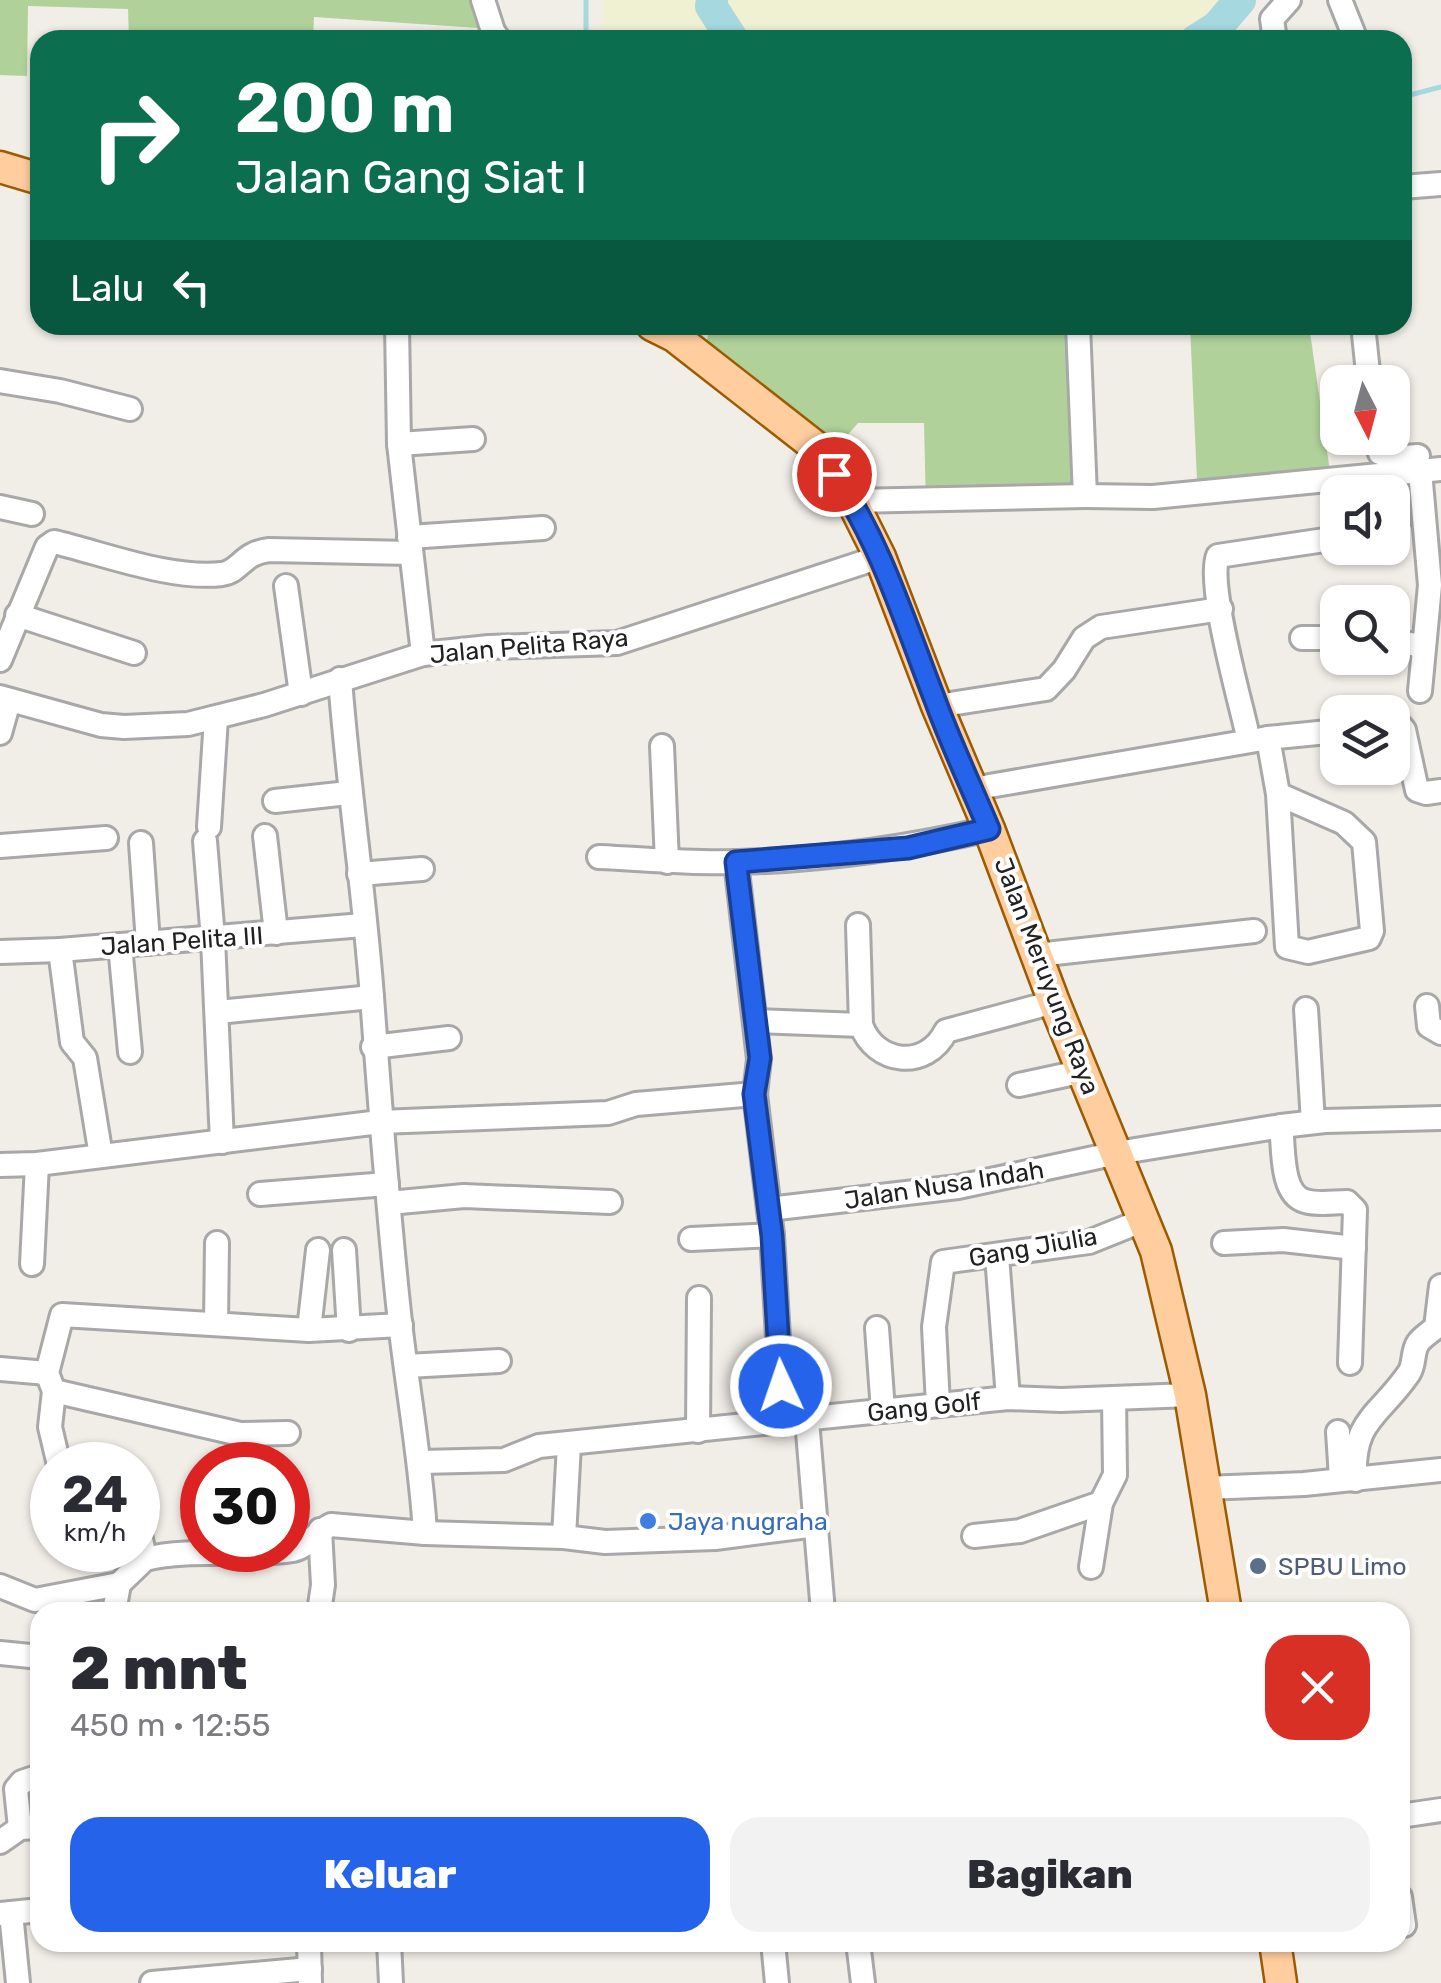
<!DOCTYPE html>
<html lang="id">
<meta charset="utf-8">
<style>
body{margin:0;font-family:Rubik,sans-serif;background:#f2f2f3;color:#2b2b33;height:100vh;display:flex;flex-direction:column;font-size:38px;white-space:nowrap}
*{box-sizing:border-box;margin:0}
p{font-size:32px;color:#7c7c81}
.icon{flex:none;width:55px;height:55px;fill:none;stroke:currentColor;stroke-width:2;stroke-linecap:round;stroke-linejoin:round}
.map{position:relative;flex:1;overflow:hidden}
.details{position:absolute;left:30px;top:1602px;width:1380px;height:350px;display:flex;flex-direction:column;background:#fff;border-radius:30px;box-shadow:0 2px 8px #0004}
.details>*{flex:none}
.hud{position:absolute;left:30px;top:30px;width:1382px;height:305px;border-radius:30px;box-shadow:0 2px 8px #0004;background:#0b6e4f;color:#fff;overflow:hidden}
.needle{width:65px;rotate:174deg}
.tools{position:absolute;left:1320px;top:365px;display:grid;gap:20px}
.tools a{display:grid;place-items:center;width:90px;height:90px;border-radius:20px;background:#fff;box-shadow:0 2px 8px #0004;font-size:50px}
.speed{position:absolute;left:30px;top:1442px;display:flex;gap:20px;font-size:50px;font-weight:700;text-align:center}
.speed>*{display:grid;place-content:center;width:130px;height:130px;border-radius:50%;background:#fff;box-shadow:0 2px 8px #0004;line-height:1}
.speed small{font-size:25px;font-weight:400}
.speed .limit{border:15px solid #d22;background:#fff;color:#111}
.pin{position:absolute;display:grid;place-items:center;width:85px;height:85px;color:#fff;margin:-42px;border:5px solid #fff;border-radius:50%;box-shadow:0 2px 10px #0007}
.me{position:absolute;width:110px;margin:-55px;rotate:357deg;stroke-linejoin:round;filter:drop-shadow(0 0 8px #0008)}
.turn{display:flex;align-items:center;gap:35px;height:210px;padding:0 40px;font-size:45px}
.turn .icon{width:130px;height:130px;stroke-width:2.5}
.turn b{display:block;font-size:70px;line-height:85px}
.then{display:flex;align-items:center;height:95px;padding:0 40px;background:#0003;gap:20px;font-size:38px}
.round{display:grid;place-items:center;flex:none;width:105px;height:105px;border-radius:30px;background:#f2f2f3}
.head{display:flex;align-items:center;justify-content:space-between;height:170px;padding:0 40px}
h1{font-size:60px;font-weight:800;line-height:75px}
.primary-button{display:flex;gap:20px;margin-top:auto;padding:20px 40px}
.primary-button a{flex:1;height:115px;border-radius:30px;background:#2563eb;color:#fff;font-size:40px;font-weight:800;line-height:115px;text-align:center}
.primary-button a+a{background:#f2f2f3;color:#2b2b33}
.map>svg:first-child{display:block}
</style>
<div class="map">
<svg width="1441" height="1983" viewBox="0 0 1441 1983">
<rect width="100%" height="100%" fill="#f1ede7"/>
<polygon fill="#f0f0d2" points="604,0 1234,0 1177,40 601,40"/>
<g fill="#b0d29a">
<polygon points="0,0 479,0 479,28 314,17 313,40 129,40 128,9 28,6 27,76 0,75"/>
<polygon points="1227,7 1231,40 1177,40"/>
<polygon points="712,325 1080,325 1096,501 926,506 924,423 858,423 832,453 703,350"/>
<polygon points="1190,325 1309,325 1333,493 1198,503"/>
</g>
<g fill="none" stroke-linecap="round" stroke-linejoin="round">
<g stroke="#a6d8e0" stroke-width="5">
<polyline points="586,40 586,0"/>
<polyline points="1402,97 1441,87"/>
</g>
<g stroke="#a6d8e0" stroke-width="32">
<polyline points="712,0 711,6 733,40"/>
<polyline points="1196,40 1217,27 1240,0"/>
</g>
<g stroke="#a8a8a8" stroke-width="28">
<g id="minor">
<polyline points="483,0 493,31 499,40"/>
<polyline points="1340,0 1356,40"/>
<polyline points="1275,40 1272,19 1289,0"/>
<polyline points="1402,187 1441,184"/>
<polyline points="397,325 399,444 423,654"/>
<polyline points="1078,325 1085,496 1153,497 1441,469"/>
<polyline points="1363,325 1369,382"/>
<polyline points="0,381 60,391 130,409"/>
<polyline points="1375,438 1380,453 1393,458 1418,456"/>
<polyline points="399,444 473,439"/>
<polyline points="852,501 1085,496"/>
<polyline points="0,507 32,514"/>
<polyline points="1392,529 1398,521 1393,458"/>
<polyline points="409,537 543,528"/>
<polyline points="286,586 301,694"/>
<polyline points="17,615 134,653"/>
<polyline points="1302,638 1338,638"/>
<polyline points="1392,641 1423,646"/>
<path d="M 0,660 L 47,547 L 54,542 C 105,554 171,580 222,574 C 241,571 242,553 269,550 L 411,553"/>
<path d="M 340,679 C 348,785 364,890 372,997 C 380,1105 388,1214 400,1322 C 408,1393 421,1462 425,1533"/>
<polyline points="1420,691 1430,585 1420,471"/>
<polyline points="0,697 101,725 124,727 188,724 264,705 423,654 489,647 617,643 880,557"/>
<polyline points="937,706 1046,689 1064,670 1084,638 1101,627 1221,609"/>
<polyline points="1392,725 1399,724 1404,730 1417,790 1426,793 1441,791"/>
<path d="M 1246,728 C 1238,693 1207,583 1218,556 L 1338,538"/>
<polyline points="0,733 9,701"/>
<polyline points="1268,738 1278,794 1287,947 1308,952 1369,938 1372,931 1364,842 1344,823 1278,794"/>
<polyline points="662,746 667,862"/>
<polyline points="972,789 1268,738 1338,731"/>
<polyline points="275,801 348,793"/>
<polyline points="209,827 216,718"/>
<polyline points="265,836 276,933"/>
<polyline points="205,841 213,939 222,1142"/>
<polyline points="141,843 148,943"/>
<polyline points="0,846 106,838"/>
<path d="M 599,857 C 645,859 691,864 738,862 C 823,860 906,848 989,829"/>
<polyline points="736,862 759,1059 755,1094"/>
<polyline points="359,874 422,869"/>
<polyline points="858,925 861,1025"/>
<polyline points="120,945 130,1052"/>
<polyline points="60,950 72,1042 85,1058 101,1156"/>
<polyline points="0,952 60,950 363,925"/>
<polyline points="1037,955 1254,931"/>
<polyline points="1427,1006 1429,1026 1441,1033"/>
<polyline points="1306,1009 1313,1122"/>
<polyline points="218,1012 372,997"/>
<path d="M 756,1021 L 861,1025 C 875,1064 926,1071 946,1031 L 1054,1002"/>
<polyline points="373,1047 449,1038"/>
<polyline points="1019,1085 1084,1071"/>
<path d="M 1281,1126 C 1284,1147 1280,1194 1305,1201 C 1317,1205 1334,1202 1347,1202 L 1355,1210 L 1350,1363"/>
<polyline points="0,1165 37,1164 380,1122 608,1113 636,1104 755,1094 772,1235 783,1423"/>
<polyline points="260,1194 387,1184"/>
<polyline points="389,1203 464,1196 610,1202"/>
<polyline points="769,1209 958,1187 1117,1153 1281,1126 1325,1121 1441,1118"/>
<polyline points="691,1239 772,1235"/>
<polyline points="1224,1243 1283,1240 1354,1248"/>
<polyline points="344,1250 349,1330"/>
<polyline points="997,1256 1008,1398"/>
<polyline points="32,1264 37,1164"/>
<polyline points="216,1324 217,1243"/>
<polyline points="877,1328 883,1411"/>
<polyline points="309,1330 318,1250"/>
<polyline points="407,1366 499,1361"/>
<polyline points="0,1369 47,1373"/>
<polyline points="54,1391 240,1434 288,1433"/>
<polyline points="938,1405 934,1327 943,1262 1089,1242 1144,1220"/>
<polyline points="807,1420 823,1612"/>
<polyline points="698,1431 699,1298"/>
<polyline points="1338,1432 1341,1478"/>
<polyline points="421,1462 504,1460 539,1446 1008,1398 1061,1400 1190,1395"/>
<polyline points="59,1465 50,1427 54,1391 47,1373 62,1315 309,1330 401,1325"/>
<path d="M 1355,1480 C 1352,1419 1379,1417 1409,1373 C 1415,1364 1412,1352 1418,1343 C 1422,1337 1431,1332 1436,1327 L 1441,1286"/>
<polyline points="1206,1488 1304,1484 1441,1470"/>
<path d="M 138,1524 L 145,1559 C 194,1547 244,1558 293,1550 C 308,1547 317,1531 331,1525 L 425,1533 L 564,1537 L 605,1542 L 715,1538 L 816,1525"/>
<polyline points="974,1536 1020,1531 1101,1503 1115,1475 1114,1398"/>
<polyline points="564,1537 569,1444"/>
<polyline points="1091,1567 1101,1503"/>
<polyline points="0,1586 35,1600 119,1584 145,1559"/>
<polyline points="114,1612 119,1584"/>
<polyline points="319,1612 323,1585 320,1530"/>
<polyline points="0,1653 40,1657"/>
<polyline points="1400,1816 1441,1810"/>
<polyline points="20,1828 16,1789 22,1782 40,1776"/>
<polyline points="0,1842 20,1828 40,1827"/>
<polyline points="1400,1897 1404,1925"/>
<polyline points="11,1913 18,1983"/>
<polyline points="0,1914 40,1910"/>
<polyline points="309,1942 310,1983"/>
<polyline points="389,1942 391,1983"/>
<polyline points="773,1942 777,1983"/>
<polyline points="858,1942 863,1983"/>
<polyline points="152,1983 310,1969"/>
</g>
</g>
<g stroke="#9d5b00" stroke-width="35">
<g id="major">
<polyline points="0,167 40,179"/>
<polyline points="652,325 674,336 816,447 852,501 880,557 937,706 989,829 1054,1002 1156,1251 1190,1395 1226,1612"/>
<polyline points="1275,1942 1281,1983"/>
</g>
</g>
<use href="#minor" stroke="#fff" stroke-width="22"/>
<use href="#major" stroke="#ffcd9e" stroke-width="30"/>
</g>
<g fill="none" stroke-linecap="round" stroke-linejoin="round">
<g stroke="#184099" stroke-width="25">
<path id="route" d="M 781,1386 L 772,1236 L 754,1094 L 760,1058 L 736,862 L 908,848 L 989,829 C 971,786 951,744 935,700 C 905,623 881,543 834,474"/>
</g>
<use href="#route" stroke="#2563eb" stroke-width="18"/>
</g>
<circle fill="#3f7fe0" stroke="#fff" stroke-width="4" cx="648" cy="1521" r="10"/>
<circle fill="#5c6f8a" stroke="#fff" stroke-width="4" cx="1258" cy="1566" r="10"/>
<g text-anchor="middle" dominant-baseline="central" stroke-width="8" stroke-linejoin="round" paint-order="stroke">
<g font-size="25" fill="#212121" stroke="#fff">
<text transform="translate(529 646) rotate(-5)">Jalan Pelita Raya</text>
<text transform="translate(182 941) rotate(-4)">Jalan Pelita III</text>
<text transform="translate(1047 976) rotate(69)">Jalan Meruyung Raya</text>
<text transform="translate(944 1185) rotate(-9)">Jalan Nusa Indah</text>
<text transform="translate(1033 1247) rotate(-10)">Gang Jiulia</text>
<text transform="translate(924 1407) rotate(-6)">Gang Golf</text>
</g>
<g font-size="25" fill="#366cbe" stroke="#fff" text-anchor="start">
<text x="668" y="1521">Jaya nugraha</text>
</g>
<g font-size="25" fill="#4e5e75" stroke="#fff" text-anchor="start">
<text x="1278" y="1566">SPBU Limo</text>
</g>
</g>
</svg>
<div class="tools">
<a><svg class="needle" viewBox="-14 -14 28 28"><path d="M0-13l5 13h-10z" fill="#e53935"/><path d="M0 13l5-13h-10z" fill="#7c7c81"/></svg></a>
<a><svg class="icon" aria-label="sound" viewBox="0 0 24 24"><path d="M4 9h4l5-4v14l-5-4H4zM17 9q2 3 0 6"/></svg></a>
<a><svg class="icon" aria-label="search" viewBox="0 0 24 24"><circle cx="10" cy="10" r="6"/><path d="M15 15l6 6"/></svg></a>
<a><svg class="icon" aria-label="layers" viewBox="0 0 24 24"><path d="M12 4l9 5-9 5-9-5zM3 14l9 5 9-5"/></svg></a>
</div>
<div class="speed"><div>24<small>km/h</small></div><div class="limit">30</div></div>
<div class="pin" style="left:834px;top:474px;background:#d93025"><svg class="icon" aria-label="arrive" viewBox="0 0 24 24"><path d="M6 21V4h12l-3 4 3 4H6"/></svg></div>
<svg class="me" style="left:781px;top:1386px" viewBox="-20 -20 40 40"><circle r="17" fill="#2563eb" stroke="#fff" stroke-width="3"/><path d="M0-11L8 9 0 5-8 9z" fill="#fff"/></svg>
<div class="hud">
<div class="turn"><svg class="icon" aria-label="right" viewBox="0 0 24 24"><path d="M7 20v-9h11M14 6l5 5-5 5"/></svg><div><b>200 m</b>Jalan Gang Siat I</div></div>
<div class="then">Lalu<svg class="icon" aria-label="left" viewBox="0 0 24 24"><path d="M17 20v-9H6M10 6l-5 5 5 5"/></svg></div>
</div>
<section class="details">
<div class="head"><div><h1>2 mnt</h1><p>450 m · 12:55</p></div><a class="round" style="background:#d93025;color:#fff"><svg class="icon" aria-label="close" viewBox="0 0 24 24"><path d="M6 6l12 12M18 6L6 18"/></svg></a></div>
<div class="primary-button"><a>Keluar</a><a>Bagikan</a></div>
</section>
</div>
